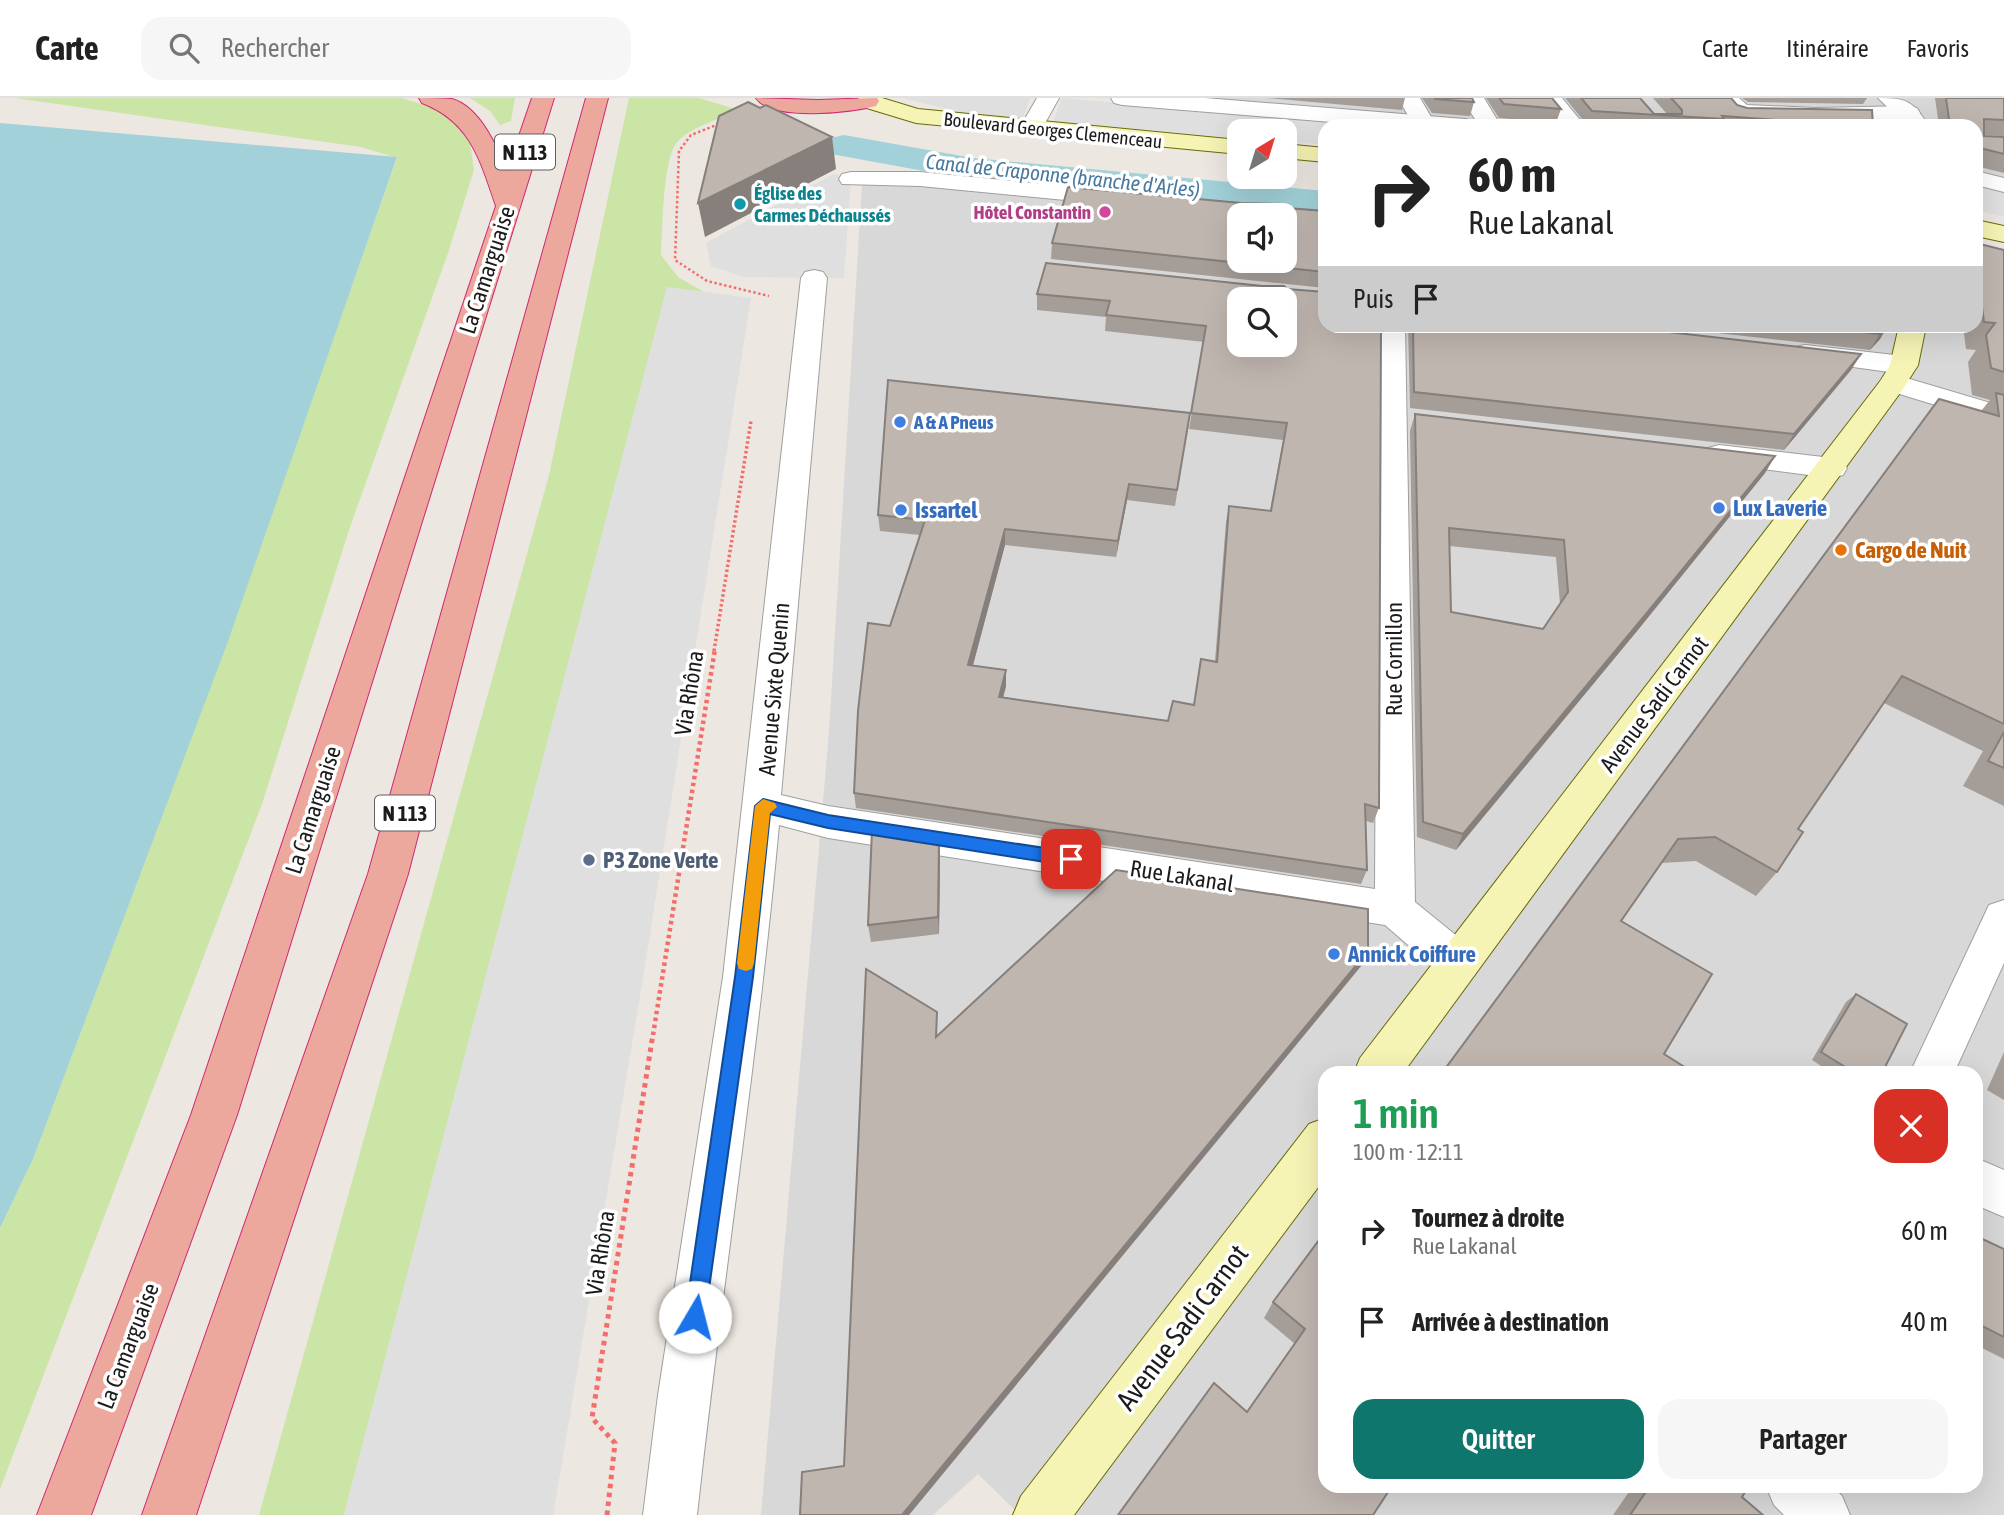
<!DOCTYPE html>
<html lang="fr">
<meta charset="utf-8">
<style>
body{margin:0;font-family:"Asap Condensed",sans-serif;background:#f6f6f6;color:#222;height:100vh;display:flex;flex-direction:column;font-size:26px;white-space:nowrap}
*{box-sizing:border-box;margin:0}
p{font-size:23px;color:#767676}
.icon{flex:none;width:38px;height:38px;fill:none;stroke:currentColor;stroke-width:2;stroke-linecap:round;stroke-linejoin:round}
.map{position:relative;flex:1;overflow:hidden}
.panel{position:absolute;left:1318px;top:968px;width:665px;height:427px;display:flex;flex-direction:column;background:#fff;border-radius:21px;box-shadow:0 7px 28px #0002}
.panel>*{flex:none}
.hud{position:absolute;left:1318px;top:21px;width:665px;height:214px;border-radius:21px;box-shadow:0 7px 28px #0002;background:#fff;color:#222;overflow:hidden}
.needle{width:46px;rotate:38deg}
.buttons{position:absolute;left:1227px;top:21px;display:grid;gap:14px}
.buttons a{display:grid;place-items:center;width:70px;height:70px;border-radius:14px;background:#fff;box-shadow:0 7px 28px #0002;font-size:35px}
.pin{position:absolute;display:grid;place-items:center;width:60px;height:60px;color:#fff;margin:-30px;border-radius:14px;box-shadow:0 4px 10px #0006}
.me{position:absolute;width:77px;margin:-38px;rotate:8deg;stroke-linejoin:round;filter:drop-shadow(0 0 5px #0008)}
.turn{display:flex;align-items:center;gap:24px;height:147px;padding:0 35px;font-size:32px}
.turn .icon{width:91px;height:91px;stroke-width:2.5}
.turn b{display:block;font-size:49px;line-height:60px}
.then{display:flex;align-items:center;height:66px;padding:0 35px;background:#0003;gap:14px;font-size:26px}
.round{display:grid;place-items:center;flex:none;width:74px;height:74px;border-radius:21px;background:#f6f6f6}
.head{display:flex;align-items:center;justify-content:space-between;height:119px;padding:0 35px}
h1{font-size:42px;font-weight:600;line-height:52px;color:#1e9e55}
.action{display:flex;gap:14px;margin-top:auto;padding:14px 35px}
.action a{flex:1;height:80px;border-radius:21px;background:#0f766e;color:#fff;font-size:28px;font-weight:600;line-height:80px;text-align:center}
.action a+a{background:#f6f6f6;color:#222}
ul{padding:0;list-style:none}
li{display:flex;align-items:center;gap:21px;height:91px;padding:0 35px}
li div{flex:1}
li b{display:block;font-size:26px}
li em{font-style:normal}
header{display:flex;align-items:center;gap:42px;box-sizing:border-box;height:98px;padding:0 35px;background:#fff;border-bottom:2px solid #e0e0e0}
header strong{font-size:33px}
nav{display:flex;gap:38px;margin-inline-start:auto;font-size:24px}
.search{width:490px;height:63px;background:#f6f6f6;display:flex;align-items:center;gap:18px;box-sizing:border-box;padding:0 24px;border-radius:21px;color:#767676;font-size:26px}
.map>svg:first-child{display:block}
</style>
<header>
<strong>Carte</strong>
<div class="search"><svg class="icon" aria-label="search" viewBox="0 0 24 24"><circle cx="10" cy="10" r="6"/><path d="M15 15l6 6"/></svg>Rechercher</div>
<nav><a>Carte</a><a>Itinéraire</a><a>Favoris</a></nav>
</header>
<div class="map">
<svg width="2004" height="1417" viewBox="0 0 2004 1417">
<rect width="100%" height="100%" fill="#ece7e0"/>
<g fill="#d9d8d8" fill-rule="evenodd">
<polygon points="1198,0 2004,0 2004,82 1976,75 1976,28 1535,28"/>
<path d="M 876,73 L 1325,115 L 1325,228 L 1976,228 L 2004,175 L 2004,1417 L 1020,1417 L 978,1376 L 933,1417 L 761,1417 L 829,634 L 862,86 ZM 1239,117 L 1284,117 L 1284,163 L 1239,163 ZM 1239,201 L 1284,201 L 1284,247 L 1239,247 ZM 1325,975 L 1976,975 L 1976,1388 L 1325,1388 Z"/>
</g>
<g fill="#cbe5a7">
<polygon points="15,0 401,0 428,8 453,23 470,45 474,72 448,155 350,429 262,706 0,1391 0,1130 33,1061 212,584 397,60 361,49"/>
<polygon points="470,0 515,0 511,23 500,27 490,13"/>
<path d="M 629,0 L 699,0 L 735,11 C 718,24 694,27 678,43 C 662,60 663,132 661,157 L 678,179 L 704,194 L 667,190 L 344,1417 L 259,1417 L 549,377 Z"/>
</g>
<g fill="#dfdfdf">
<polygon points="903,0 1030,0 1023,21 966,16"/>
<polygon points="1062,0 1330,23 1330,28 1325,28 1325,47 1285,43 1284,33 1239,33 1239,40 1053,24"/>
<polygon points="834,76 851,81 844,180 744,179 711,168 706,145"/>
<polygon points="1976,87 2004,94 2004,119 1976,112"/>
<polygon points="667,189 751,200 642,886 553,1417 344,1417"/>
</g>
<polygon fill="#a2d1d9" points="0,25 397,59 227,546 33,1061 0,1130"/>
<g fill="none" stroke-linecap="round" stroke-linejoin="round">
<polygon fill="#a2d1d9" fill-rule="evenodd" points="844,37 973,60 1325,93 1325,115 973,82 831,56 826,48 831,40"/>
<g stroke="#9f9f9f" stroke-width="2">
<g id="pedestrian">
<polygon points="1398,0 1420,0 1434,24 1432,28 1414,28"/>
<polygon points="1462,0 1484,0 1501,28 1479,28"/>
<polygon points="1539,0 1562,0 1585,28 1562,28"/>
<polygon points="1715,0 1739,0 1747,7 1815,10 1909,8 1917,10 1920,15 1917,20 1909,22 1815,24 1741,21 1733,19"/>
</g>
</g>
<g stroke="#9f9f9f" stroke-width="2">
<g id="minor">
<polygon points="1037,0 1059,0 1039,36 1023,36 1019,31"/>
<polygon points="1111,0 1205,0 1465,21 1473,23 1476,28 1381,28 1122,7 1114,5"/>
<path d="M 1878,0 C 1908,0 1912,3 1929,28 L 1907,28 Z"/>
<polygon points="1976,73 2004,80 2004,94 1976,87"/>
<polygon points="851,74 920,74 1117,93 1126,95 1129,100 1126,105 1117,107 920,88 842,86 839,81 842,76"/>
<path d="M 814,172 L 823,174 L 827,180 L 781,697 L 828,708 L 1375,791 L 1378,228 L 1405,228 L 1415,804 L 1474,852 L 1480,865 L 1474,878 L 1459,883 L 1444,878 L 1385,827 L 828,740 L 779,727 C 758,958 722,1187 697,1417 L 643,1417 L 658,1297 L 723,879 L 801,180 L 805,174 Z"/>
<polygon points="1805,247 1904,258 1914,261 1918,267 1914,273 1904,276 1795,261 1791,255 1795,249"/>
<polygon points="1893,276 2004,309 2004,328 1883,291 1879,285 1883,279"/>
<polygon points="1719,347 1832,360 1843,363 1847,370 1843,377 1832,380 1708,364 1704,357 1708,350"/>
<polygon points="2004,802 2004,865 1954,975 1910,975 1989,807"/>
<polygon points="1976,1060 2004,1072 2004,1119 1976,1107"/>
<polygon points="1766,1388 1832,1388 1842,1398 1850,1417 1784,1417 1774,1407"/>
</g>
</g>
<g stroke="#686b09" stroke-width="2">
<g id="secondary">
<polygon points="859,0 882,0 918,11 1239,42 1239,56 916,25 860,8 857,3"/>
<polygon points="1284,46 1325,50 1325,64 1284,60"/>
<polygon points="1976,122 2004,128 2004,144 1976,138"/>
<polygon points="1899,228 1926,228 1918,267 1903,291 1403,975 1354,975 1360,960 1881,282 1890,267"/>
<polygon points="1325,1020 1325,1080 1074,1417 1013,1417 1021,1398 1309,1026"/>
</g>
</g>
<g stroke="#ce2a6f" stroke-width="2">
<g id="trunk">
<path d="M 419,0 C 429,0 442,0 452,1 C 480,9 497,49 507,73 L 532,0 L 554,0 L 237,1017 L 91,1417 L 37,1417 L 191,1017 L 496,108 C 480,62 471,24 422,5 Z"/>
<polygon points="586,0 608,0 408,776 196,1417 142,1417 368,776"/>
<path d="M 756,0 L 818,2 L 877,0 L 879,3 L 876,8 C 851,14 772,24 756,0 Z"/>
</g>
</g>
<g stroke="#f46d6a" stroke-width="2.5" stroke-dasharray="2.5 2.5" stroke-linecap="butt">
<polyline points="719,26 691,37 679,53 675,162 707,183 769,198"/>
<polyline points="1241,86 1274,89"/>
</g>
<polyline stroke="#f46d6a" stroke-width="3.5" stroke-dasharray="2.5 2.5" stroke-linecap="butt" points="714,553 751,323"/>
<polyline stroke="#f46d6a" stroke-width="4.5" stroke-dasharray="3.5 3.5" stroke-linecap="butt" points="653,937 715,551"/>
<polyline stroke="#f46d6a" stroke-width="5" stroke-dasharray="4.5 4.5" stroke-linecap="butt" points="607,1417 615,1345 592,1320 653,936"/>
<use href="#pedestrian" fill="#fff" fill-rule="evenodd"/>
<use href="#minor" fill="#fff" fill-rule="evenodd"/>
<use href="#secondary" fill="#f6f4b4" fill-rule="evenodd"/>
<use href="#trunk" fill="#eda89e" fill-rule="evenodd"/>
</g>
<g fill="#a59d97" fill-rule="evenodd">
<polygon points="1266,0 1405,0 1402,12"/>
<polygon points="1422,0 1472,0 1474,4 1470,18 1432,15"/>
<polygon points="1486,0 1552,0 1561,11 1556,25 1499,20"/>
<polygon points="1565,0 1640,0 1654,16 1667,16 1653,0 1731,0 1737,7 1747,10 1873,28 1587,27"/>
<polygon points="1742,0 1867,0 1863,6 1748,4"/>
<polygon points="1935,0 2004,0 2004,38 1984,37 1984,38 2004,39 2004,75 1976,68 1976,28 1939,28"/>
<polygon points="1287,110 1325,113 1325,190 1051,161 1052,145"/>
<polygon points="1976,145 2004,152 2004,708 1963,688 1983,653 1884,605 1798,731 1777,774 1756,798 1696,763 1661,765 1621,823 1664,956 1442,975 1990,302 1972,297 1968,264 1976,252 1966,251 1963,228 1976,228"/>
<polygon points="1287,191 1379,710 1373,725 1366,723 1367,772 1361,786 856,710 854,695 890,528 920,437 880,433 878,417 1190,315 1175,408 1127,402 1116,459 1005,447 973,567 1006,572 1006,588 1003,600 1168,623 1194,607 1201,561 1215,563 1226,424 1229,408 1270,413 1283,342 1189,331 1204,244 1105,233 1106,219 1037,212 1037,196"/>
<polygon points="1408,228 1616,228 1861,256 1851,272 1784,352 1410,310"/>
<polygon points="1655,228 1888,228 1880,241 1870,252"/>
<path d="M 1415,316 L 1775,358 L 1765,375 L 1637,533 L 1456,752 L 1417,739 L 1410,333 ZM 1450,448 L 1556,459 L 1560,506 L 1543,531 L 1451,514 Z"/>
<polygon points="939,743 940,760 939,836 871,844 868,827"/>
<polygon points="1856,896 1882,975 1832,975 1812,962 1846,904"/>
<polygon points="2004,954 2004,1002 1987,992"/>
<polygon points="1325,1134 1325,1388 1247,1314 1295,1246 1264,1220 1273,1204"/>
<polygon points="1976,1138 2004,1151 2004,1261 1976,1247"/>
<polygon points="1633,1388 1749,1388 1742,1399 1763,1417 1613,1417"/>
</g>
<g fill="#867f7b">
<polygon points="832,39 836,71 705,139 698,105"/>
<polygon points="1887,228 1880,241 1870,252 1880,236"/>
<polygon points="1861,256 1851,272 1784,352 1794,336"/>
<polygon points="1775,358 1765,375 1637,533 1456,752 1463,736"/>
<polygon points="1129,386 1127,402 1116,459 1118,443"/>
<polygon points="1005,431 1005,447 969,582 968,567"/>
<polygon points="1006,572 1006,588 999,615 999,599"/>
<polygon points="939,743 940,760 939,836 938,819"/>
<polygon points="1368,853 1362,867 909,1417 902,1417"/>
</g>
<g fill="#c0b6b0" stroke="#867f7b" stroke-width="2" fill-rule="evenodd">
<polygon points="1435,0 1472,0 1474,4 1435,1"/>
<polygon points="1499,0 1552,0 1561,11 1504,6"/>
<polygon points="1581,0 1640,0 1654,16 1682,16 1682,12 1671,0 1731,0 1737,7 1747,10 1872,12 1873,28 1857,28 1722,18 1724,21 1592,13"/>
<polygon points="1946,0 2004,0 2004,22 1984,21 1984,38 2004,39 2004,56 1976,49 1976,28 1950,28"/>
<polygon points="748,4 760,10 766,7 832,39 698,105 719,18"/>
<path d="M 1068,89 L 1241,105 L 1284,106 L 1287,110 L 1325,113 L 1325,174 L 1052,145 ZM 1239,117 L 1284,117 L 1284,163 L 1239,163 Z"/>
<polygon points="1976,145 2004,152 2004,274 1991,270 1986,237 1995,225 1984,224 1976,165"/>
<path d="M 1046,165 L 1262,188 L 1284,188 L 1287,191 L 1325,194 L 1325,228 L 1381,228 L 1379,710 L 1365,706 L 1367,772 L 854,695 L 858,613 L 868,525 L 890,528 L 925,422 L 878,417 L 888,282 L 1190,315 L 1177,392 L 1129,386 L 1118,443 L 1005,431 L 968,567 L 1006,572 L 999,599 L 1168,623 L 1173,603 L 1194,607 L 1201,561 L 1217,564 L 1229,408 L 1271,413 L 1287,325 L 1191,315 L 1206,228 L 1106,217 L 1110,203 L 1037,196 ZM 1239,201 L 1284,201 L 1284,247 L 1239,247 Z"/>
<polygon points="1413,228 1616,228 1861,256 1794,336 1414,294"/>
<polygon points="1807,228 1887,228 1880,236"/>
<polygon points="1996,295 2004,297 2004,626 1902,578 1798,731 1803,734 1777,774 1715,739 1678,741 1621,823 1712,876 1664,956 1694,975 1442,975 1939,301 1999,318"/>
<path d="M 1415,316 L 1775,358 L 1646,516 L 1463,736 L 1423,724 ZM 1449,430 L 1564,442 L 1568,494 L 1543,531 L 1451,514 Z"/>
<polygon points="2004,634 2004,670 1988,663"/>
<polygon points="872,732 939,743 938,819 868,827"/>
<polygon points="1116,772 1368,811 1368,853 902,1417 800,1417 802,1374 844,1368 866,871 937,914 936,939"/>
<polygon points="1856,896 1907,926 1882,975 1855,975 1821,954"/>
<polygon points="1325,1134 1325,1388 1392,1388 1373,1417 1118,1417 1214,1285 1247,1314 1305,1231 1273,1204"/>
<polygon points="1976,1138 2004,1151 2004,1239 1976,1225"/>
<polygon points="1650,1388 1749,1388 1742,1399 1763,1417 1630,1417"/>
</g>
<polygon fill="#1a73e8" stroke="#114b97" stroke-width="2" points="763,701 828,717 1071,754 1077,756 1079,761 1077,766 1071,768 828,730 770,716 753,879 705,1219 702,1226 695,1229 688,1226 685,1219 735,879 755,708"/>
<polygon fill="#f59e0b" points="763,701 775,705 777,709 770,715 754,865 752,871 746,873 739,871 737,865 755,708"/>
<circle fill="#0f9aa8" stroke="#fff" stroke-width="2.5" cx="740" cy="106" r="7"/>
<circle fill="#d1479c" stroke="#fff" stroke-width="2.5" cx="1105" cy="114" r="7"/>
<g fill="#3f7fe0" stroke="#fff" stroke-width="2.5">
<circle cx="900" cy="324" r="7"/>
<circle cx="1719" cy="410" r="7"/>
<circle cx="901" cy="412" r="7"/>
<circle cx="1334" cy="856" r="7"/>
</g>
<circle fill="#e8710a" stroke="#fff" stroke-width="2.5" cx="1841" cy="452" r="7"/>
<circle fill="#5c6f8a" stroke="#fff" stroke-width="2.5" cx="589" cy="762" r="7"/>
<g text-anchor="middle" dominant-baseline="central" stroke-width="7" stroke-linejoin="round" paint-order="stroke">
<g font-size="19" fill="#1b1b1b" stroke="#fff">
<text transform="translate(1053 32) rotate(6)">Boulevard Georges Clemenceau</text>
</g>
<g font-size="19" font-weight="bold" fill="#0d838f" stroke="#fff" text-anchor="start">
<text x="754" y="95">Église des<tspan x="754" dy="22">Carmes Déchaussés</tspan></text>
</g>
<g font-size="19" font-weight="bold" fill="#b23c85" stroke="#fff" text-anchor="end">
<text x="1091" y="114">Hôtel Constantin</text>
</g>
<g font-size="19" font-weight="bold" fill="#366cbe" stroke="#fff" text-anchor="start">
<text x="914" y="324">A &amp; A Pneus</text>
</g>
<g fill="#fff" stroke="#5f5f5f" stroke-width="2">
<rect x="495" y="36.5" width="60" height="35" rx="5"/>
<rect x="375" y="697.5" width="60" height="35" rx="5"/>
</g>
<g font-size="21" font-weight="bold" fill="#1b1b1b">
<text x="525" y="54">N 113</text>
<text x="405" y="715">N 113</text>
</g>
<g font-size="21" font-style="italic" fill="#497a9e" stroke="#fff">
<text transform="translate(1063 77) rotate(6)">Canal de Craponne (branche d'Arles)</text>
</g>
<g font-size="23" fill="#1b1b1b" stroke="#fff">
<text transform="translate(487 172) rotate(-72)">La Camarguaise</text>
<text transform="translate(1394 561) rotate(-90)">Rue Cornillon</text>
<text transform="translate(774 591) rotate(-85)">Avenue Sixte Quenin</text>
<text transform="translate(689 595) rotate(-81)">Via Rhôna</text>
<text transform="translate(1654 606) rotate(-53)">Avenue Sadi Carnot</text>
<text transform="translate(313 712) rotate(-72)">La Camarguaise</text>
<text transform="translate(1182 778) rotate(9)">Rue Lakanal</text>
<text transform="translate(600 1155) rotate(-81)">Via Rhôna</text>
<text transform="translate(128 1248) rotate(-69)">La Camarguaise</text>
</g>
<g font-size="23" font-weight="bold" fill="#366cbe" stroke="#fff" text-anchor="start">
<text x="1733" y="410">Lux Laverie</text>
<text x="915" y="412">Issartel</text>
<text x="1348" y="856">Annick Coiffure</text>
</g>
<g font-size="23" font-weight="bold" fill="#c56008" stroke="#fff" text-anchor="start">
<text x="1855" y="452">Cargo de Nuit</text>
</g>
<g font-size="23" font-weight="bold" fill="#4e5e75" stroke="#fff" text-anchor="start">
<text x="603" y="762">P3 Zone Verte</text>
</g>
<g font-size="28" fill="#1b1b1b" stroke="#fff">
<text transform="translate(1182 1229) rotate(-53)">Avenue Sadi Carnot</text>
</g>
</g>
</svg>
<div class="buttons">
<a><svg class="needle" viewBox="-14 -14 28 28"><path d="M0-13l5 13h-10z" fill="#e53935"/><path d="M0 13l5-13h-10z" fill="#767676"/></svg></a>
<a><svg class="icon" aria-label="sound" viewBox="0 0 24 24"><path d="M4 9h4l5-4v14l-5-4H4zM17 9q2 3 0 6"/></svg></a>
<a><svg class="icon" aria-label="search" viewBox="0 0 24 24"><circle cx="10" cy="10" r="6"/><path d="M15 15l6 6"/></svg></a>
</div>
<div class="pin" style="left:1071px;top:761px;background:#d93025"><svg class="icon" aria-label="arrive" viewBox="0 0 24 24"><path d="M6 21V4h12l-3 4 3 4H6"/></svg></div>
<svg class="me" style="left:695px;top:1219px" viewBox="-20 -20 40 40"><circle r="19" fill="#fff"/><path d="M0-13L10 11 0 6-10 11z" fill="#1a73e8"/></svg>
<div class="hud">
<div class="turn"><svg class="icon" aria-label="right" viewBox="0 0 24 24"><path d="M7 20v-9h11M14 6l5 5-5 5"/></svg><div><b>60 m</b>Rue Lakanal</div></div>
<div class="then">Puis<svg class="icon" aria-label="arrive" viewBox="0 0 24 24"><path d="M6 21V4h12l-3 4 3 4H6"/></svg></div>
</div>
<section class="panel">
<div class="head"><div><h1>1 min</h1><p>100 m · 12:11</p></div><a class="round" style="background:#d93025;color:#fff"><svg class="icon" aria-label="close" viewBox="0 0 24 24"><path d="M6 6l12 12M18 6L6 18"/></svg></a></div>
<ul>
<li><svg class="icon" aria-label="right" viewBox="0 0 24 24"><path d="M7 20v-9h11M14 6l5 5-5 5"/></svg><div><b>Tournez à droite</b><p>Rue Lakanal</p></div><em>60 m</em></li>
<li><svg class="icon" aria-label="arrive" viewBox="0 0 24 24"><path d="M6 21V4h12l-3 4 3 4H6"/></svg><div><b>Arrivée à destination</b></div><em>40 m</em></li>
</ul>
<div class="action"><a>Quitter</a><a>Partager</a></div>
</section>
</div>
